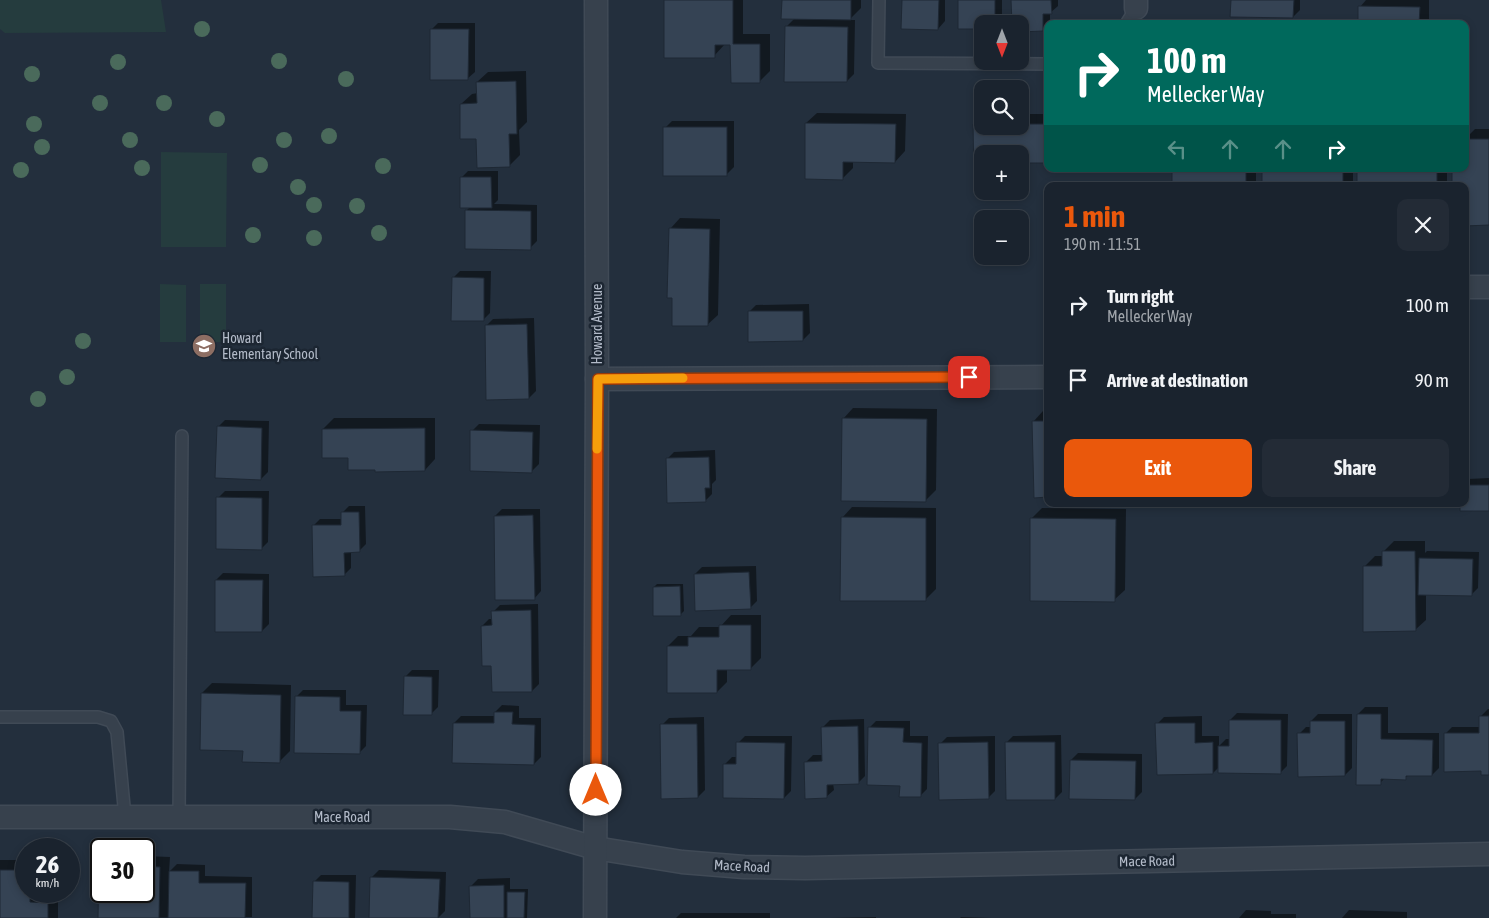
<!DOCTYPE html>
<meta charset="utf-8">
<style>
body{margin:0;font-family:"Asap Condensed",sans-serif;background:#232b36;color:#f1f3f6;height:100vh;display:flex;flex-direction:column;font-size:19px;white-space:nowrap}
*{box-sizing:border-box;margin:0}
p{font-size:16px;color:#9fa4aa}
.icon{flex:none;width:28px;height:28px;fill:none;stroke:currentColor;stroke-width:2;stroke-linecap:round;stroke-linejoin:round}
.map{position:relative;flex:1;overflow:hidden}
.panel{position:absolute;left:1044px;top:182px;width:425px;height:325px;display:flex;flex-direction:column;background:#1a232e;border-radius:10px;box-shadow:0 2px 8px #0003,0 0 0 1px #38404a}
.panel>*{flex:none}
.banner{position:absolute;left:1044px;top:20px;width:425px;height:152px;border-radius:10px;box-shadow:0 2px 8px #0003,0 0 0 1px #38404a;background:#00695c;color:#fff;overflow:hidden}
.needle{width:32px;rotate:180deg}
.fabs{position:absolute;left:974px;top:15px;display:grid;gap:10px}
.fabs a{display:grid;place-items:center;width:55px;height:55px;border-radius:10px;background:#1a232e;box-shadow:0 2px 8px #0003,0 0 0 1px #38404a;font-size:25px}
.speed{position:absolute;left:15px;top:838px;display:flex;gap:10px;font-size:25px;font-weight:700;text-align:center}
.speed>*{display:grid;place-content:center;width:65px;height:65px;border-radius:50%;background:#1a232e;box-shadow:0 2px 8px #0003,0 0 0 1px #38404a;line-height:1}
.speed small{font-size:12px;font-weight:400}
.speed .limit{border:2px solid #111;border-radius:8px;background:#fff;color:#111}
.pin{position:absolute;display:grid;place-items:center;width:42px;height:42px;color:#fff;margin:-21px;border-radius:10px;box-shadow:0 2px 8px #0006}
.me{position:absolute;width:55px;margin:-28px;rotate:0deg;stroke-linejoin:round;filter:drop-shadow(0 0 4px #0008)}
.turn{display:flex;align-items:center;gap:18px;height:105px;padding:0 20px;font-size:22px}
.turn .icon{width:65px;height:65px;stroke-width:2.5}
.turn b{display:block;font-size:35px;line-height:42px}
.lanes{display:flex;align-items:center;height:48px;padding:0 20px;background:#0003;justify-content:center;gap:25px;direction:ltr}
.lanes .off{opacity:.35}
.round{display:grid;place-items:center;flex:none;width:52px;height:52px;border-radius:10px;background:#232b36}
.overview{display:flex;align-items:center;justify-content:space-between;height:85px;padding:0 20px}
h1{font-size:30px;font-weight:700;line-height:38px;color:#ea580c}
.primary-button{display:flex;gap:10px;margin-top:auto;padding:10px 20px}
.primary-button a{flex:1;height:58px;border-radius:10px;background:#ea580c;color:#fff;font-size:20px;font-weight:700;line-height:58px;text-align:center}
.primary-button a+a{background:#232b36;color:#f1f3f6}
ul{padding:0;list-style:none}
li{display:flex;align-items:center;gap:15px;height:75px;padding:0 20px}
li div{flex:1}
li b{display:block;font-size:19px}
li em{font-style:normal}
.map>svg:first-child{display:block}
</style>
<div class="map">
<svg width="1489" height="918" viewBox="0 0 1489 918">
<rect width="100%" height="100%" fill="#232f3d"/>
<g fill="#253c3e">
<polygon points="0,0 161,0 166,32 5,33 0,29"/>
<polygon points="161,152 227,153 226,247 161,247"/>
<polygon points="160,284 186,285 186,342 160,342"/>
<rect x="200" y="284" width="26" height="58"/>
</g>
<g fill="#0007">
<polygon points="665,0 743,0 743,34 770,34 770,71 760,81 731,44 725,44 714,56"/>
<polygon points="783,0 861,0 861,8 849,20 855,20 854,74 847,81 786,27 795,18"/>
<polygon points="903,0 945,0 945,21 938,29"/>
<polygon points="959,0 1002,0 1002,21 999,24 982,24 982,28 959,28"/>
<polygon points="1012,0 1058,0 1058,6 1050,13 1050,23 1043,30 1020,30 1020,24"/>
<polygon points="1232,0 1300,0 1300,10 1293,17"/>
<polygon points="1366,0 1429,0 1429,24 1359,24 1360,7"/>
<polygon points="438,23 475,23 475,72 467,79 431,30"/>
<polygon points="526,71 527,122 519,130 520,155 509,166 477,138 461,104 472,94 478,93 477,82 488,72"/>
<polygon points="817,113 906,114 905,151 895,162 853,161 853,168 842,179 806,123"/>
<polygon points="1020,114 1048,114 1048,162 1021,162 1020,168 1020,154 982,154 982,179 975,179 974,125 982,117 982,126 1020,126"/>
<polygon points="672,121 734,121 734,167 727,174 665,128"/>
<polygon points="1475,129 1489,129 1489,224 1465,225 1465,186 1453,186 1453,169 1465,169 1465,139"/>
<rect x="1173" y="169" width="83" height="17"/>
<rect x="1264" y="169" width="89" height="17"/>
<rect x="1358" y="169" width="89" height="17"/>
<polygon points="468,171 498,171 498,200 494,204 537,205 537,241 530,248 466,211 470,207 461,178"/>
<polygon points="680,218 720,219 718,315 707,325 674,297 670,229"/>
<polygon points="460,271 491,271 490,313 483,320 453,278"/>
<polygon points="809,304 810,333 803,340 749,312 756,305"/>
<polygon points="534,318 536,391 529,398 486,326 493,319"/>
<polygon points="853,408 937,409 936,490 925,501 843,419"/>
<polygon points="1043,411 1048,411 1048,496 1033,422"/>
<polygon points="334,418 435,418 435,459 425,470 377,469 349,456 323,429"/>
<polygon points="225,420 269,421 268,472 261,479 218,427"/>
<polygon points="479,424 540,425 539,464 532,471 472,431"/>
<polygon points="715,450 716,480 712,484 712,494 705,501 667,459 674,452"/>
<polygon points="1489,478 1489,509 1461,510 1461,504 1465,504 1465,481 1468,479"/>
<polygon points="225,491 269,491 268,542 261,549 218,498"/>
<polygon points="349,506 365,506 366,544 359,551 351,551 351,568 344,575 313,526 320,519 342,519 342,513"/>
<polygon points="852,507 936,508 936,589 925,600 842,518"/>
<polygon points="1042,508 1126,509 1125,590 1114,600 1031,519"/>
<polygon points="502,509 540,509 541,591 534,599 495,516"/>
<polygon points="1394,541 1425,541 1425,553 1427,551 1479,552 1478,588 1471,595 1426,593 1426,620 1415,630 1364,567 1375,556 1383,556 1383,552"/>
<polygon points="756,566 757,601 750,608 695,574 702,567"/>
<polygon points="223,573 269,574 269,624 262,631 216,580"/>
<polygon points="657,584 683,584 684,611 681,614 654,587"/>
<polygon points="538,604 539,684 532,691 493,665 482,626 489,619 493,619 493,612 500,605"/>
<polygon points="731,615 761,615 761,658 750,669 727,669 727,682 717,692 668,646 678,636 691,636 699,627 720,627"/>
<polygon points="412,670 439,670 438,707 431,714 405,677"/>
<polygon points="212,683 291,685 290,751 279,762 244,750 202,693"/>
<polygon points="303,690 346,690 346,705 367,705 366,746 359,753 296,697"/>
<polygon points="502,705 519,706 519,718 541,718 541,757 534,764 454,723 461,716 495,716 495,712"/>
<polygon points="1365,707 1388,707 1388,733 1439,733 1439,768 1432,775 1409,775 1405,778 1385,778 1380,783 1358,714"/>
<polygon points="1488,709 1489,709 1489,774 1483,770 1445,734 1452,727 1481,727 1481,716"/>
<polygon points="1237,713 1288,714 1287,766 1280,773 1219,767 1213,773 1157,724 1164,717 1202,716 1202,736 1219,736 1219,746 1226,739 1230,739 1230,720"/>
<polygon points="1318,714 1352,714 1352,768 1345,775 1299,734 1306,727 1311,727 1311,721"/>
<polygon points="704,717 705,790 698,797 662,725 669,718"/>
<polygon points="864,719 865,776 858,783 833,783 834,790 826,797 806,762 813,755 823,755 823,727 830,720"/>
<polygon points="876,721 910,721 910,736 928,736 927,789 920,796 901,785 869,728"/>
<polygon points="1061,735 1062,792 1055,799 1006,743 1013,736"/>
<polygon points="745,736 792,736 791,791 784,798 725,764 732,757 737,757 738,743"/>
<polygon points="995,736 995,791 988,798 940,744 947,737"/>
<polygon points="1078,753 1142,754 1142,792 1135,799 1071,760"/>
<polygon points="144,856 170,857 169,872 177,864 205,865 205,876 252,877 252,917 99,918 100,866 101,865 101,891 144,891"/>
<polygon points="0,860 26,860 26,891 58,892 58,918 0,918"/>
<polygon points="379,870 446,872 445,911 438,918 392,918 372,877"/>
<polygon points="321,875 356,875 355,918 314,918 314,882"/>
<polygon points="510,878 510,889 528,889 527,918 471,918 471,886 478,879"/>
<polygon points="1246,910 1271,911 1271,914 1296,914 1296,918 1239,918"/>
<polygon points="1349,910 1407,912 1407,918 1342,918"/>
<polygon points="681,913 770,913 770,918 676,918"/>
<polygon points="876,917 876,918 829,918"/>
<polygon points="961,917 991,918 960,918"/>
</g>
<g fill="#354354" stroke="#1e2834">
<polygon points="664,0 733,0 733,44 760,44 760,83 731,83 730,45 715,45 715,58 664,58"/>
<polygon points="782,0 851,0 851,20 781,19"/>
<polygon points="902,0 939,0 938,30 901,29"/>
<polygon points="958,0 995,0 995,24 982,24 982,29 958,29"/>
<polygon points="1011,0 1051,0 1052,14 1043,14 1043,31 1020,32 1020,24 1012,24"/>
<polygon points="1231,0 1294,0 1293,18 1230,17"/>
<polygon points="1358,6 1420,7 1419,24 1358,24"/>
<polygon points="785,26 848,27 847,82 784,82"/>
<polygon points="430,29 469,29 468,80 430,80"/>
<polygon points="516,81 517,134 509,134 510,167 477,168 476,139 460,139 460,104 477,103 476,82"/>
<polygon points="805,123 896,124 895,163 843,162 843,180 805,179"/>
<polygon points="973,124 982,124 982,126 1020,126 1020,124 1048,124 1048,163 1020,163 1020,154 982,154 982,180 974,180"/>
<rect x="663" y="127" width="64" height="49"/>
<polygon points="1465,139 1489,139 1489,225 1465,226 1465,186 1452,186 1452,169 1465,169"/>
<rect x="1172" y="169" width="74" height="17"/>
<rect x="1262" y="169" width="81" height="17"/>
<rect x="1357" y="169" width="80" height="17"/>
<polygon points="460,177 491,177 492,208 460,208"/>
<polygon points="465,210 531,211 531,250 465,249"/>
<polygon points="669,228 710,229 708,326 672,326 672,298 667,298"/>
<polygon points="452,277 484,278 484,321 451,321"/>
<polygon points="748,311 803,311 803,341 748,342"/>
<polygon points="527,324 529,399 486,400 485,325"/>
<polygon points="842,418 927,419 926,502 841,501"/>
<polygon points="1032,421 1048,421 1048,497 1034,498"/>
<polygon points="217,426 262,428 261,480 215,478"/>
<polygon points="425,428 425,471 375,472 375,470 348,470 348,458 322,458 322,429"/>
<polygon points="470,430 533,432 532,473 470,471"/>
<polygon points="709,457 710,488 705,488 706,502 667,503 666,458"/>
<polygon points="1465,485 1489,485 1489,511 1460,511 1460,504 1465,504"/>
<polygon points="216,497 262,498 262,550 216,549"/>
<polygon points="341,512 359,512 360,552 344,553 345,576 313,577 312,525 341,525"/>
<polygon points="533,515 535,600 495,600 494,516"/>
<polygon points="841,517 926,518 926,601 840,601"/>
<polygon points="1030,518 1116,519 1115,602 1030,601"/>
<polygon points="1382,551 1415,551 1416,631 1363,632 1363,566 1382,566"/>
<polygon points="1419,558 1473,559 1472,596 1418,595"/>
<polygon points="749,572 751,609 695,611 694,574"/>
<polygon points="215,580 263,580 262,632 215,632"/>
<polygon points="680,586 681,616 653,616 653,587"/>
<polygon points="531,610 532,692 492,692 491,666 482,666 481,626 492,625 491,611"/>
<polygon points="719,625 751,625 751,670 717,670 717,693 667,693 667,646 688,646 688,637 719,637"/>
<polygon points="404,676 432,677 432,715 403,715"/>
<polygon points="201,693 281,695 280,763 242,762 243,751 200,750"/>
<polygon points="295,696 340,697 340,711 361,711 360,754 294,753"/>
<polygon points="494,712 513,712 512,724 535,725 534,765 452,763 453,723 494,723"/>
<polygon points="1357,714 1381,714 1381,739 1433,740 1432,776 1406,776 1406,780 1381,779 1381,785 1356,785"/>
<polygon points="1479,716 1489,716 1489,775 1481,775 1481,771 1444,772 1444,733 1479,733"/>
<polygon points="1229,720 1281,720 1281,774 1218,773 1218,746 1229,746"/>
<polygon points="1310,721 1345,721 1345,776 1298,777 1297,733 1310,733"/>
<polygon points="1155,723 1195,723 1195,743 1213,742 1213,774 1157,775"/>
<polygon points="660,724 697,724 698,798 661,799"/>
<polygon points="858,726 859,784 827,785 827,798 805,799 804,762 822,761 821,727"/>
<polygon points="868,727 904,728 903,742 922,743 921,797 899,797 900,786 867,785"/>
<polygon points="736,742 785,743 784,799 723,798 723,764 736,764"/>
<polygon points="988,742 989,799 939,800 938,743"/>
<polygon points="1005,742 1055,742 1055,800 1006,800"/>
<polygon points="1070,760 1136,761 1135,800 1069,799"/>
<polygon points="99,866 101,866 101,891 144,891 144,866 160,867 159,918 98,918"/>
<polygon points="0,870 26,870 26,891 30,891 30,902 48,903 48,918 0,918"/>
<polygon points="169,871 199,871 199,883 246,883 245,918 168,918"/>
<polygon points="370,877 440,879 438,918 369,918"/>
<polygon points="313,881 349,882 349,918 312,918"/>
<polygon points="504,885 504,918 470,918 469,886"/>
<polygon points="507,892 525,892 524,918 507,918"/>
</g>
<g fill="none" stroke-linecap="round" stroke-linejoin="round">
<g stroke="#404a56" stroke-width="14">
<g id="lane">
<polyline points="879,0 878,63 1048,64"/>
<polyline points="1126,24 1136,8"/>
<polyline points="0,717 98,717 111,721 117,732 125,817"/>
<polyline points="179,817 182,436"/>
</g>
</g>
<g stroke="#404a56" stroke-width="25">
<g id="street">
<polyline points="1136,0 1136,8"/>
<polyline points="1465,287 1489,287"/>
<polyline points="597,379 1048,377"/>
<polyline points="0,817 450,817 505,822 595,848 682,862 744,867 805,868 1489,854"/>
<polyline points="595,918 597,379 596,0"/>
</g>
</g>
<use href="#lane" stroke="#37414d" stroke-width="11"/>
<use href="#street" stroke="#37414d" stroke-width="22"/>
</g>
<g fill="#4a6a5b">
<circle cx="202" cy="29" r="8"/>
<circle cx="279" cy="61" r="8"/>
<circle cx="118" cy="62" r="8"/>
<circle cx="32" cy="74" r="8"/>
<circle cx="346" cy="79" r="8"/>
<circle cx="100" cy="103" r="8"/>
<circle cx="164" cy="103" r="8"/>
<circle cx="217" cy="119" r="8"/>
<circle cx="34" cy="124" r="8"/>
<circle cx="329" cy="136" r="8"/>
<circle cx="130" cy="140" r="8"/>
<circle cx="284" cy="140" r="8"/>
<circle cx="42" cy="147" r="8"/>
<circle cx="260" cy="165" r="8"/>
<circle cx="383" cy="166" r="8"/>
<circle cx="142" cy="168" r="8"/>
<circle cx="21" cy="170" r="8"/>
<circle cx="298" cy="187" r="8"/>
<circle cx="314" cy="205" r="8"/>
<circle cx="357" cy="206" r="8"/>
<circle cx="379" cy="233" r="8"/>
<circle cx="253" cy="235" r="8"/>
<circle cx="314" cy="238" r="8"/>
<circle cx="83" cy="341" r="8"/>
<circle cx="67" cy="377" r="8"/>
<circle cx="38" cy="399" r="8"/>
</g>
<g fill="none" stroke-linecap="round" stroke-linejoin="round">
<g stroke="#983908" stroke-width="12">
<polyline id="route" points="596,790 598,379 969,377"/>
</g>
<use href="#route" stroke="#ea580c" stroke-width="9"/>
<polyline stroke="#f59e0b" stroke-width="9" points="597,449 598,379 683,378"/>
</g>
<defs>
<g id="school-disc" transform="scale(1.25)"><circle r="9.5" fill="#8d6e63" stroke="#1c2632"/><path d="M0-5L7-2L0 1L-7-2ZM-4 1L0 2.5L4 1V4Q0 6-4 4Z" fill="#fff"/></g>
</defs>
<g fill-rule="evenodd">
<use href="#school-disc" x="204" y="346"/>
</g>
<g text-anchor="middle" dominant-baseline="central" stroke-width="5" stroke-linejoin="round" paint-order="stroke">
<g font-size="14" fill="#b3bbc9" stroke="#1c2632">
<text transform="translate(597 324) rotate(-90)">Howard Avenue</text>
<text x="342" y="817">Mace Road</text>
<text transform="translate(1147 861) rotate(-1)">Mace Road</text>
<text transform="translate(742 866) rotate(3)">Mace Road</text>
</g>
<g font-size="14" fill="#b3bbc9" stroke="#1c2632" text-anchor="start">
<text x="222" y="338">Howard<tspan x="222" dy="16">Elementary School</tspan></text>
</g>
</g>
</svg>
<div class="fabs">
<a><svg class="needle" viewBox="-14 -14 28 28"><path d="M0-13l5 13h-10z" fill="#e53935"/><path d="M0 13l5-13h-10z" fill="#9fa4aa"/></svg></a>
<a><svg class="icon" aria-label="search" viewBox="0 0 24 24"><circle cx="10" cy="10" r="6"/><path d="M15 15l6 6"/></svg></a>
<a>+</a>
<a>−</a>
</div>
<div class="speed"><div>26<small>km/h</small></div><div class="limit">30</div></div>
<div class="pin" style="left:969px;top:377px;background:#d93025"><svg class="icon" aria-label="arrive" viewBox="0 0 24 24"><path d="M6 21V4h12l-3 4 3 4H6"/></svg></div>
<svg class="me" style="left:596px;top:790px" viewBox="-20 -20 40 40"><circle r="19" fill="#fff"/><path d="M0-13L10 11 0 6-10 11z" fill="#ea580c"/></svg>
<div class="banner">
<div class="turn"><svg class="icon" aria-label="right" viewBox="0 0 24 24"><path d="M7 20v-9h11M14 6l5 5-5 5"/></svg><div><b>100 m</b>Mellecker Way</div></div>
<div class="lanes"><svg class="icon off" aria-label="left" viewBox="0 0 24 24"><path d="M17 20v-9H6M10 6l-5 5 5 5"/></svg><svg class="icon off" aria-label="ahead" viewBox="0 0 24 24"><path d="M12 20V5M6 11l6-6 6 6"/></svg><svg class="icon off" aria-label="ahead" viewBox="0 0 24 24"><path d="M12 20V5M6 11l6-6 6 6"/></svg><svg class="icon" aria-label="right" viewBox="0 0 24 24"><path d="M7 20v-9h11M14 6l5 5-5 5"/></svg></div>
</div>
<section class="panel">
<div class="overview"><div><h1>1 min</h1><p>190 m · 11:51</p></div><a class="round"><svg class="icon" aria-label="close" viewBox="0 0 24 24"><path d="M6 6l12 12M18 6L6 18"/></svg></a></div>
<ul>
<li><svg class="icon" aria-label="right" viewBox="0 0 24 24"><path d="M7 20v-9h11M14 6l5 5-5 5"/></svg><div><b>Turn right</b><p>Mellecker Way</p></div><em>100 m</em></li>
<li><svg class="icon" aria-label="arrive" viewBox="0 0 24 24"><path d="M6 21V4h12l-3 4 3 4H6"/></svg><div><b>Arrive at destination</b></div><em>90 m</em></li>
</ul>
<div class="primary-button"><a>Exit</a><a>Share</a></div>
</section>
</div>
